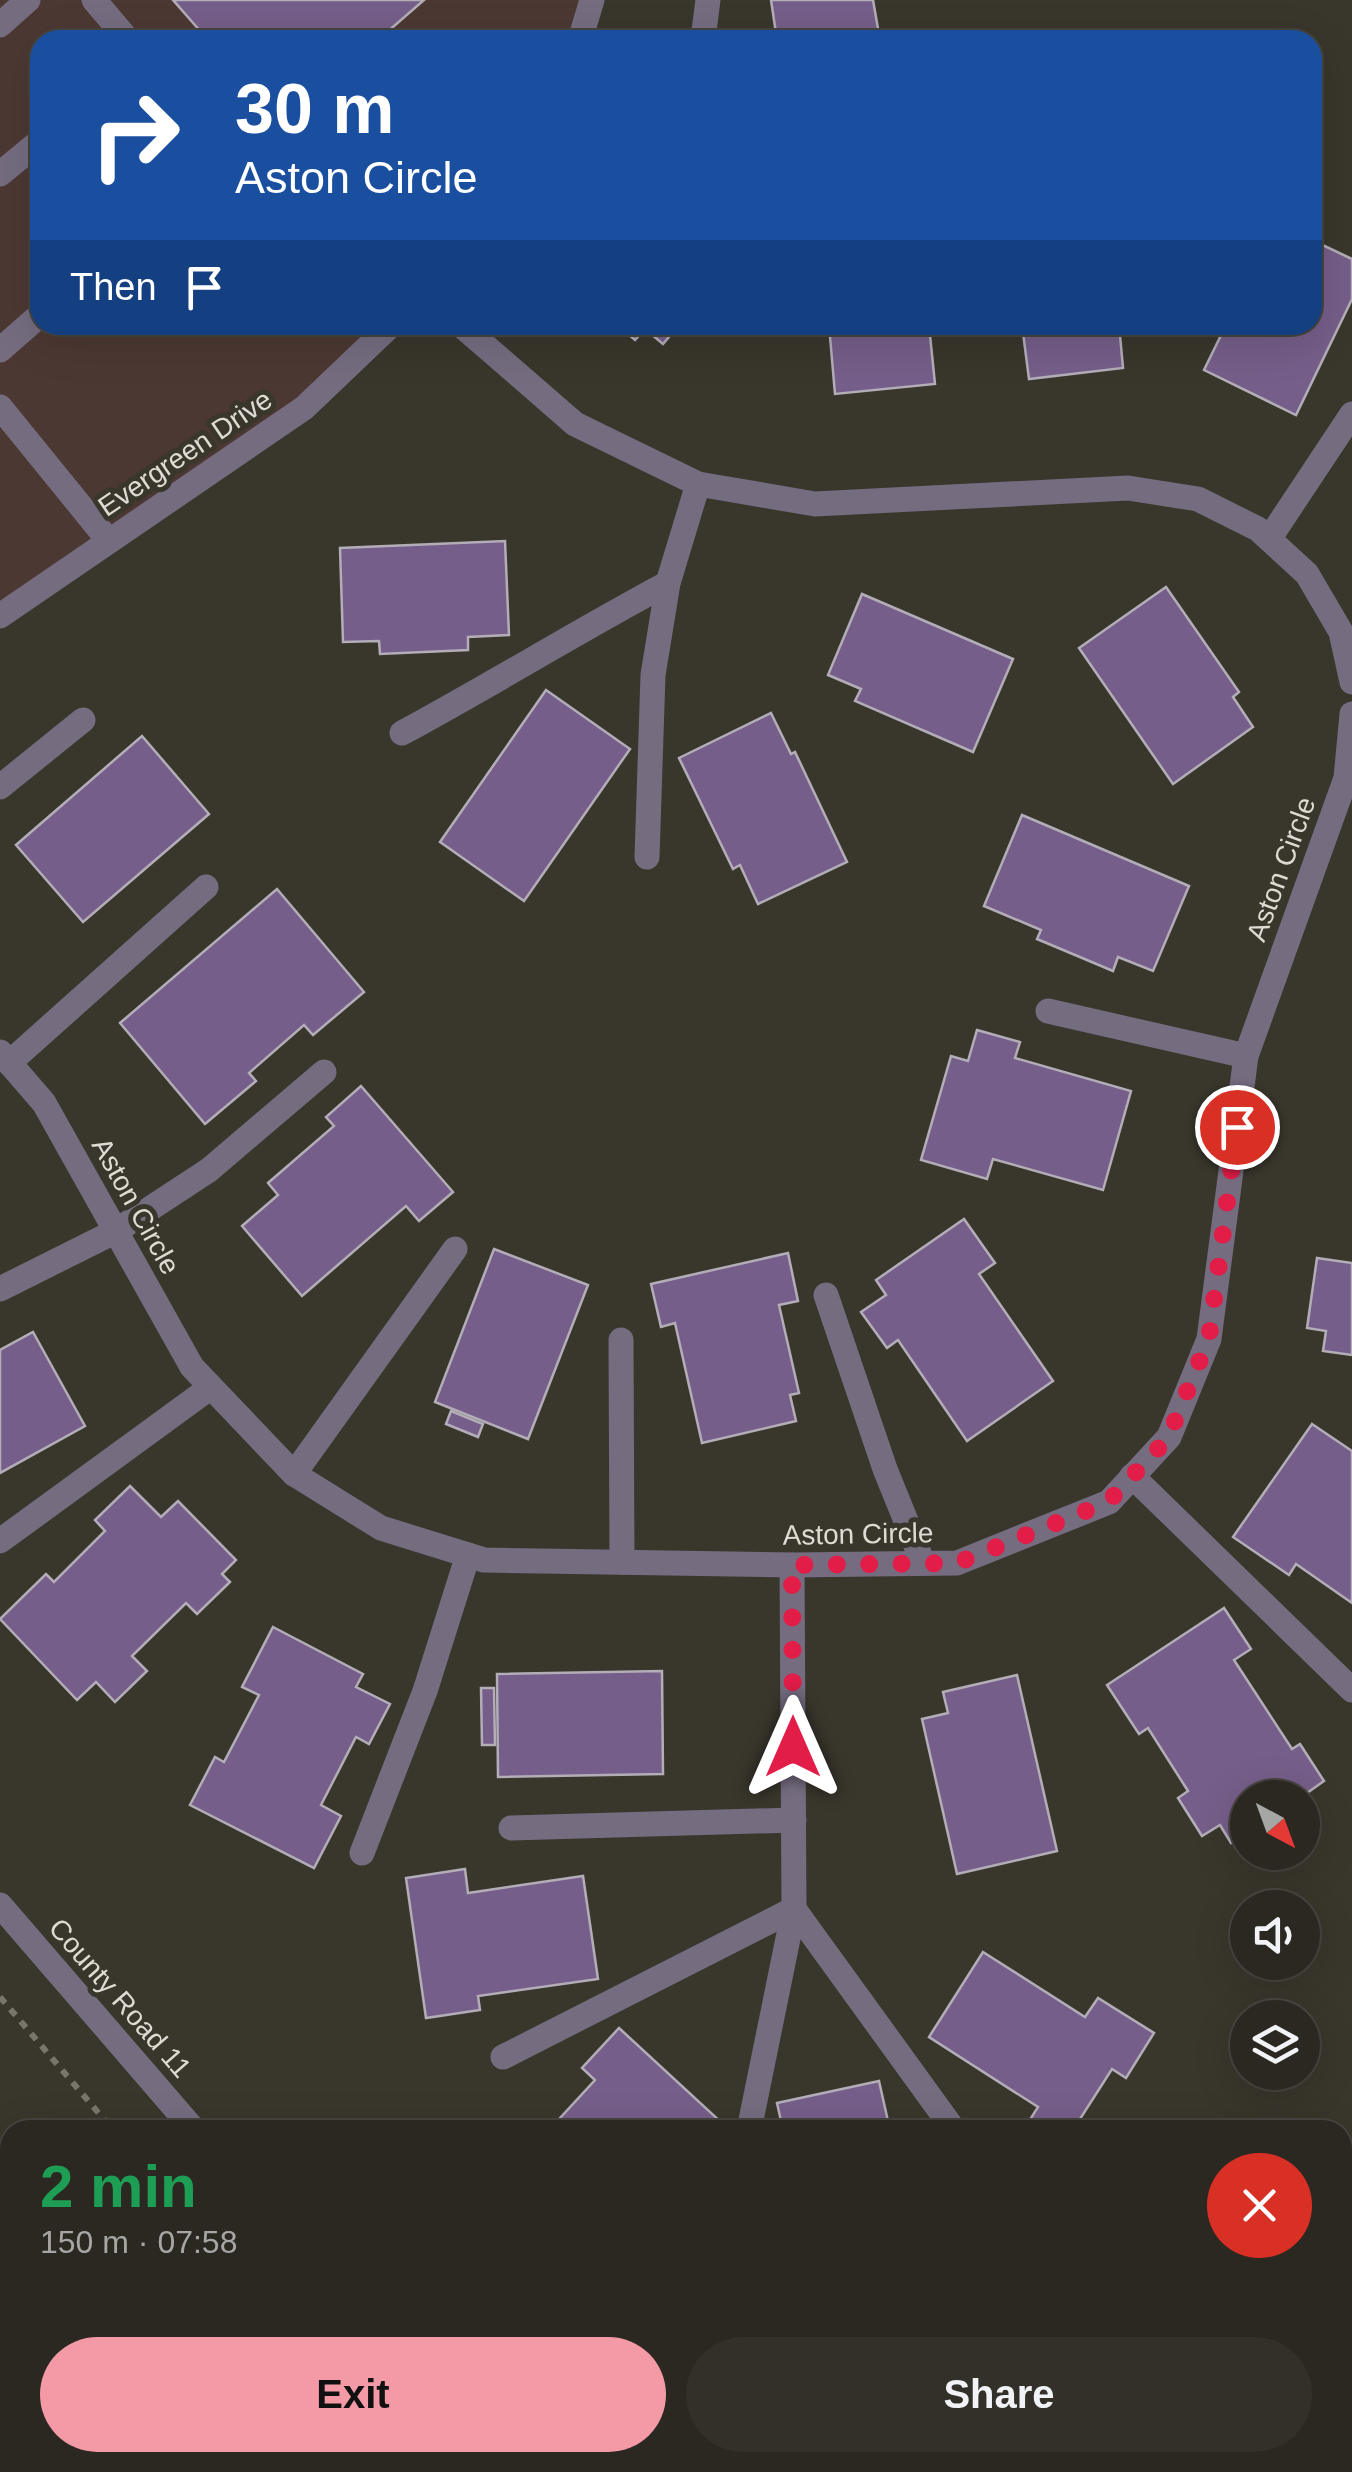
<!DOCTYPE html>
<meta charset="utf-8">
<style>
body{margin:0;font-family:Helvetica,sans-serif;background:#33302a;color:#f1f3f6;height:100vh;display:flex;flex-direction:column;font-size:38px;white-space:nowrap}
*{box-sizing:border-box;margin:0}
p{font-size:32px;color:#a6a6a5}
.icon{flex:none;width:55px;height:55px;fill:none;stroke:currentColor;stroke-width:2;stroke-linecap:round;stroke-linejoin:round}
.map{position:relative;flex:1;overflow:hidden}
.drawer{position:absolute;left:0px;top:2120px;width:1352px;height:352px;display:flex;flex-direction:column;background:#2b2821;border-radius:30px 30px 0 0;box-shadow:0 10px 40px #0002,0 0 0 2px #47443f}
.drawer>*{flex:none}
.top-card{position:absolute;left:30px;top:30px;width:1292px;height:305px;border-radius:30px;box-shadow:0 10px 40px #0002,0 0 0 2px #47443f;background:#1a4fa0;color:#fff;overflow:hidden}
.needle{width:65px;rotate:139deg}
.controls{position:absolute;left:1230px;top:1780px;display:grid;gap:20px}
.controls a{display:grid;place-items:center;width:90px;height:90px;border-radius:50%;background:#2b2821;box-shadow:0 10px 40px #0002,0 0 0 2px #47443f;font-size:50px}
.pin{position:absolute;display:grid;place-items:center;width:85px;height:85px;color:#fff;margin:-42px;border:5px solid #fff;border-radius:50%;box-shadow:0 2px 10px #0007}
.me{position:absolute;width:110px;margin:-55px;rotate:0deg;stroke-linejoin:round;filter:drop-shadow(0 0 8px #0008)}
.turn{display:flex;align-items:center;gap:35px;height:210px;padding:0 40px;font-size:45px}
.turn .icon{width:130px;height:130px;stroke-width:2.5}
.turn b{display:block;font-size:70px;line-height:85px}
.then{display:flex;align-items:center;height:95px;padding:0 40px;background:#0003;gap:20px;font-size:38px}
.round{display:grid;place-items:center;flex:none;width:105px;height:105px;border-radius:52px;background:#33302a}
.head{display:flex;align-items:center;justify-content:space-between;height:170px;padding:0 40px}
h1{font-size:60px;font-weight:700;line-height:75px;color:#1e9e55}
.primary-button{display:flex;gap:20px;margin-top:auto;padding:20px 40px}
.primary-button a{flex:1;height:115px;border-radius:60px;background:#f49aa6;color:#111;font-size:40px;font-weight:700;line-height:115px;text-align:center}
.primary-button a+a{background:#33302a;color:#f1f3f6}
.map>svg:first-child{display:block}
</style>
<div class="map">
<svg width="1352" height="2472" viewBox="0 0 1352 2472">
<rect width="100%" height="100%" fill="#39362c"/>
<polygon fill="#4c3833" points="0,0 592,0 580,40 40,40 40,325 391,325 304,408 0,616"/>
<g fill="#755e89" stroke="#b3adb8" stroke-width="2.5">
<polygon points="173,0 424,0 378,40 208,40"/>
<polygon points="771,0 873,0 880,40 777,40"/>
<polygon points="1312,240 1352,259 1352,299 1296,415 1204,370 1226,325 1312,325"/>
<polygon points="618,325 679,325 663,344 645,329 635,340"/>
<polygon points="829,325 929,325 935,384 835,394"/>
<polygon points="1022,325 1128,325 1129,334 1120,335 1123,368 1029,379"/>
<polygon points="505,541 509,635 468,637 468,650 380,654 379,641 343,642 340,548"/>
<polygon points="1166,587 1239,692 1233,697 1253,727 1173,784 1079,648"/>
<polygon points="862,594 1013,659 973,752 855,701 861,689 828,675"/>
<polygon points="546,690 630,749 524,901 440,842"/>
<polygon points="771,713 791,754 795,752 847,862 758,904 740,865 733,869 679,758"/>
<polygon points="142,736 209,814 83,922 16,845"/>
<polygon points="1022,815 1189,886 1153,971 1118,957 1113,971 1037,939 1041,930 984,906"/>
<polygon points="277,889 364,992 313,1035 304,1025 249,1073 256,1081 205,1124 120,1023"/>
<polygon points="977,1030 1020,1042 1015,1058 1131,1091 1103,1190 993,1159 987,1179 921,1160 951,1056 968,1061"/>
<polygon points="361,1086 453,1192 419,1221 406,1206 302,1296 242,1226 278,1195 268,1183 334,1126 326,1117"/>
<polygon points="964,1219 995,1263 979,1274 1053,1381 967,1441 898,1340 887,1348 861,1312 886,1295 876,1280"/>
<polygon points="494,1249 588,1285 528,1439 435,1402"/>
<polygon points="788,1253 798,1301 779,1305 799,1393 790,1395 796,1421 702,1443 675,1323 661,1327 651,1284"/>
<polygon points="1317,1258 1352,1263 1352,1355 1323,1351 1326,1331 1307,1328"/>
<polygon points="33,1332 85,1426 0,1473 0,1350"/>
<polygon points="451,1411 483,1424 478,1437 446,1424"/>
<polygon points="1312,1424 1352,1451 1352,1603 1296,1564 1289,1575 1233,1537"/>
<polygon points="130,1486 161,1517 178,1501 236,1560 222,1574 230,1582 197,1614 186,1603 132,1656 147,1671 115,1702 96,1682 77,1700 0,1619 46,1574 54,1582 105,1531 95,1520"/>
<polygon points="1224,1608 1251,1649 1234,1660 1292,1749 1300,1744 1324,1781 1300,1798 1248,1798 1248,1832 1231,1843 1220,1825 1202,1836 1178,1798 1188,1791 1148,1728 1139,1734 1107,1685"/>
<polygon points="273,1627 363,1674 356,1687 390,1704 369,1744 356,1737 321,1805 341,1816 314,1868 190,1805 215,1757 224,1762 259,1695 242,1687"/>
<polygon points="662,1671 663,1774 498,1777 497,1674"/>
<polygon points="1017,1675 1057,1851 957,1874 922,1719 948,1713 943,1692"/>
<polygon points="481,1688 494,1688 495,1745 482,1745"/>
<polygon points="465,1869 468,1893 583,1876 598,1979 478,1996 480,2010 426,2018 406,1878"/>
<polygon points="983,1952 1085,2017 1098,1998 1154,2033 1126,2078 1112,2069 1073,2130 1050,2130 1031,2118 1038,2107 929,2037"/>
<polygon points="619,2028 722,2123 716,2130 549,2130 595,2080 582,2068"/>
<polygon points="879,2081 890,2130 783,2130 777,2103"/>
</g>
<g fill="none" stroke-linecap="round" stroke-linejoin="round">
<g stroke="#78756c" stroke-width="6" stroke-dasharray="8 8" stroke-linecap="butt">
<polyline points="0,1997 113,2130"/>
<polyline points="399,2462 407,2472"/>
</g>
<g stroke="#756c80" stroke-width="25">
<polyline points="94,0 128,40"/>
<polyline points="0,25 28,0"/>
<polyline points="704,31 708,0"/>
<polyline points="580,40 592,0"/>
<polyline points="0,174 40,141"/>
<polyline points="461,325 575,424 698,484 815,504 1128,488 1198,499 1258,529 1307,574 1341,632 1352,682"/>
<polyline points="0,350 40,315"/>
<polyline points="0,407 109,541"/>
<polyline points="1269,539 1352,414"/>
<polyline points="0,616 304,408 391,325"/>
<path d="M 402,733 C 491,685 578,631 668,583"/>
<polyline points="0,787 83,720"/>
<polyline points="647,857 653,675 668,583 698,484"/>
<polyline points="1048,1011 1246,1056"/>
<polyline points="0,1052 44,1103 192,1367 294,1474 381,1528 484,1560 792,1565 957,1563 1109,1502 1169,1437 1209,1339 1246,1056 1346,778 1352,714"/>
<polyline points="9,1063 206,887"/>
<polyline points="0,1289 116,1231 209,1170 324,1072"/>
<polyline points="826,1295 885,1469 923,1563"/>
<polyline points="621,1340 622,1562"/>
<polyline points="294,1474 455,1249"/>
<polyline points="1132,1476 1352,1690"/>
<polyline points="0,1541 211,1387"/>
<polyline points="511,1828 794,1820"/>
<polyline points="362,1853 425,1691 468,1555"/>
<polyline points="0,1905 194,2130"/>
<polyline points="794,1909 954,2130"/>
<polyline points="503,2057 794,1909"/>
<polyline points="749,2130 794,1909 792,1565"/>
<polyline points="481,2462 489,2472"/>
</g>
</g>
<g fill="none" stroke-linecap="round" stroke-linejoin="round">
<polyline stroke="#e11d48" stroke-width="18" stroke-dasharray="0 32.4" points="793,1747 792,1565 957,1563 1108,1502 1168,1438 1209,1338 1237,1127"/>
</g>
<g text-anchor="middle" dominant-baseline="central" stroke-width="10" stroke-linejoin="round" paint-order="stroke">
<g font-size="28" fill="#dddbd4" stroke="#39362c">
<text transform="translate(185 453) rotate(-34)">Evergreen Drive</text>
<text transform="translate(1281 869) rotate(-70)">Aston Circle</text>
<text transform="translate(136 1206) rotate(61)">Aston Circle</text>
<text transform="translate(858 1534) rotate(-1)">Aston Circle</text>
<text transform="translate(120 1998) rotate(49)">County Road 11</text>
</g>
</g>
</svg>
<div class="controls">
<a><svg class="needle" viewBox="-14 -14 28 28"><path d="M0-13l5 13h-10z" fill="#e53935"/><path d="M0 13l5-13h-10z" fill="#a6a6a5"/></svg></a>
<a><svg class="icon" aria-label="sound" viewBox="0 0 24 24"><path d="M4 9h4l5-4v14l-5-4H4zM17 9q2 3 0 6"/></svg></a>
<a><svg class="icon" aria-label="layers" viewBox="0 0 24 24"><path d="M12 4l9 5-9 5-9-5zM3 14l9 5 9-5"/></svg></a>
</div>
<div class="pin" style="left:1237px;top:1127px;background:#d93025"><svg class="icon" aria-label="arrive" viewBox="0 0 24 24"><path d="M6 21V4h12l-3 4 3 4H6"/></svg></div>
<svg class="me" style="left:793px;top:1747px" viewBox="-20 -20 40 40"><path d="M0-17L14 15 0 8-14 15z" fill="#e11d48" stroke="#fff" stroke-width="4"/></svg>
<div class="top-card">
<div class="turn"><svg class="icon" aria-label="right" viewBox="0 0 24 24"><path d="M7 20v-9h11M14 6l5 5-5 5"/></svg><div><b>30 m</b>Aston Circle</div></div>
<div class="then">Then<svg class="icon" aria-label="arrive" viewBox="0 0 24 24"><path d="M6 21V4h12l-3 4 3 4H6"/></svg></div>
</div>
<section class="drawer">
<div class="head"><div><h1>2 min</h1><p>150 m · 07:58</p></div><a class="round" style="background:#d93025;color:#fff"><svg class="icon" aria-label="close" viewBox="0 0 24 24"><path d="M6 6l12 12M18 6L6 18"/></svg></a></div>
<div class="primary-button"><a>Exit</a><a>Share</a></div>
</section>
</div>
